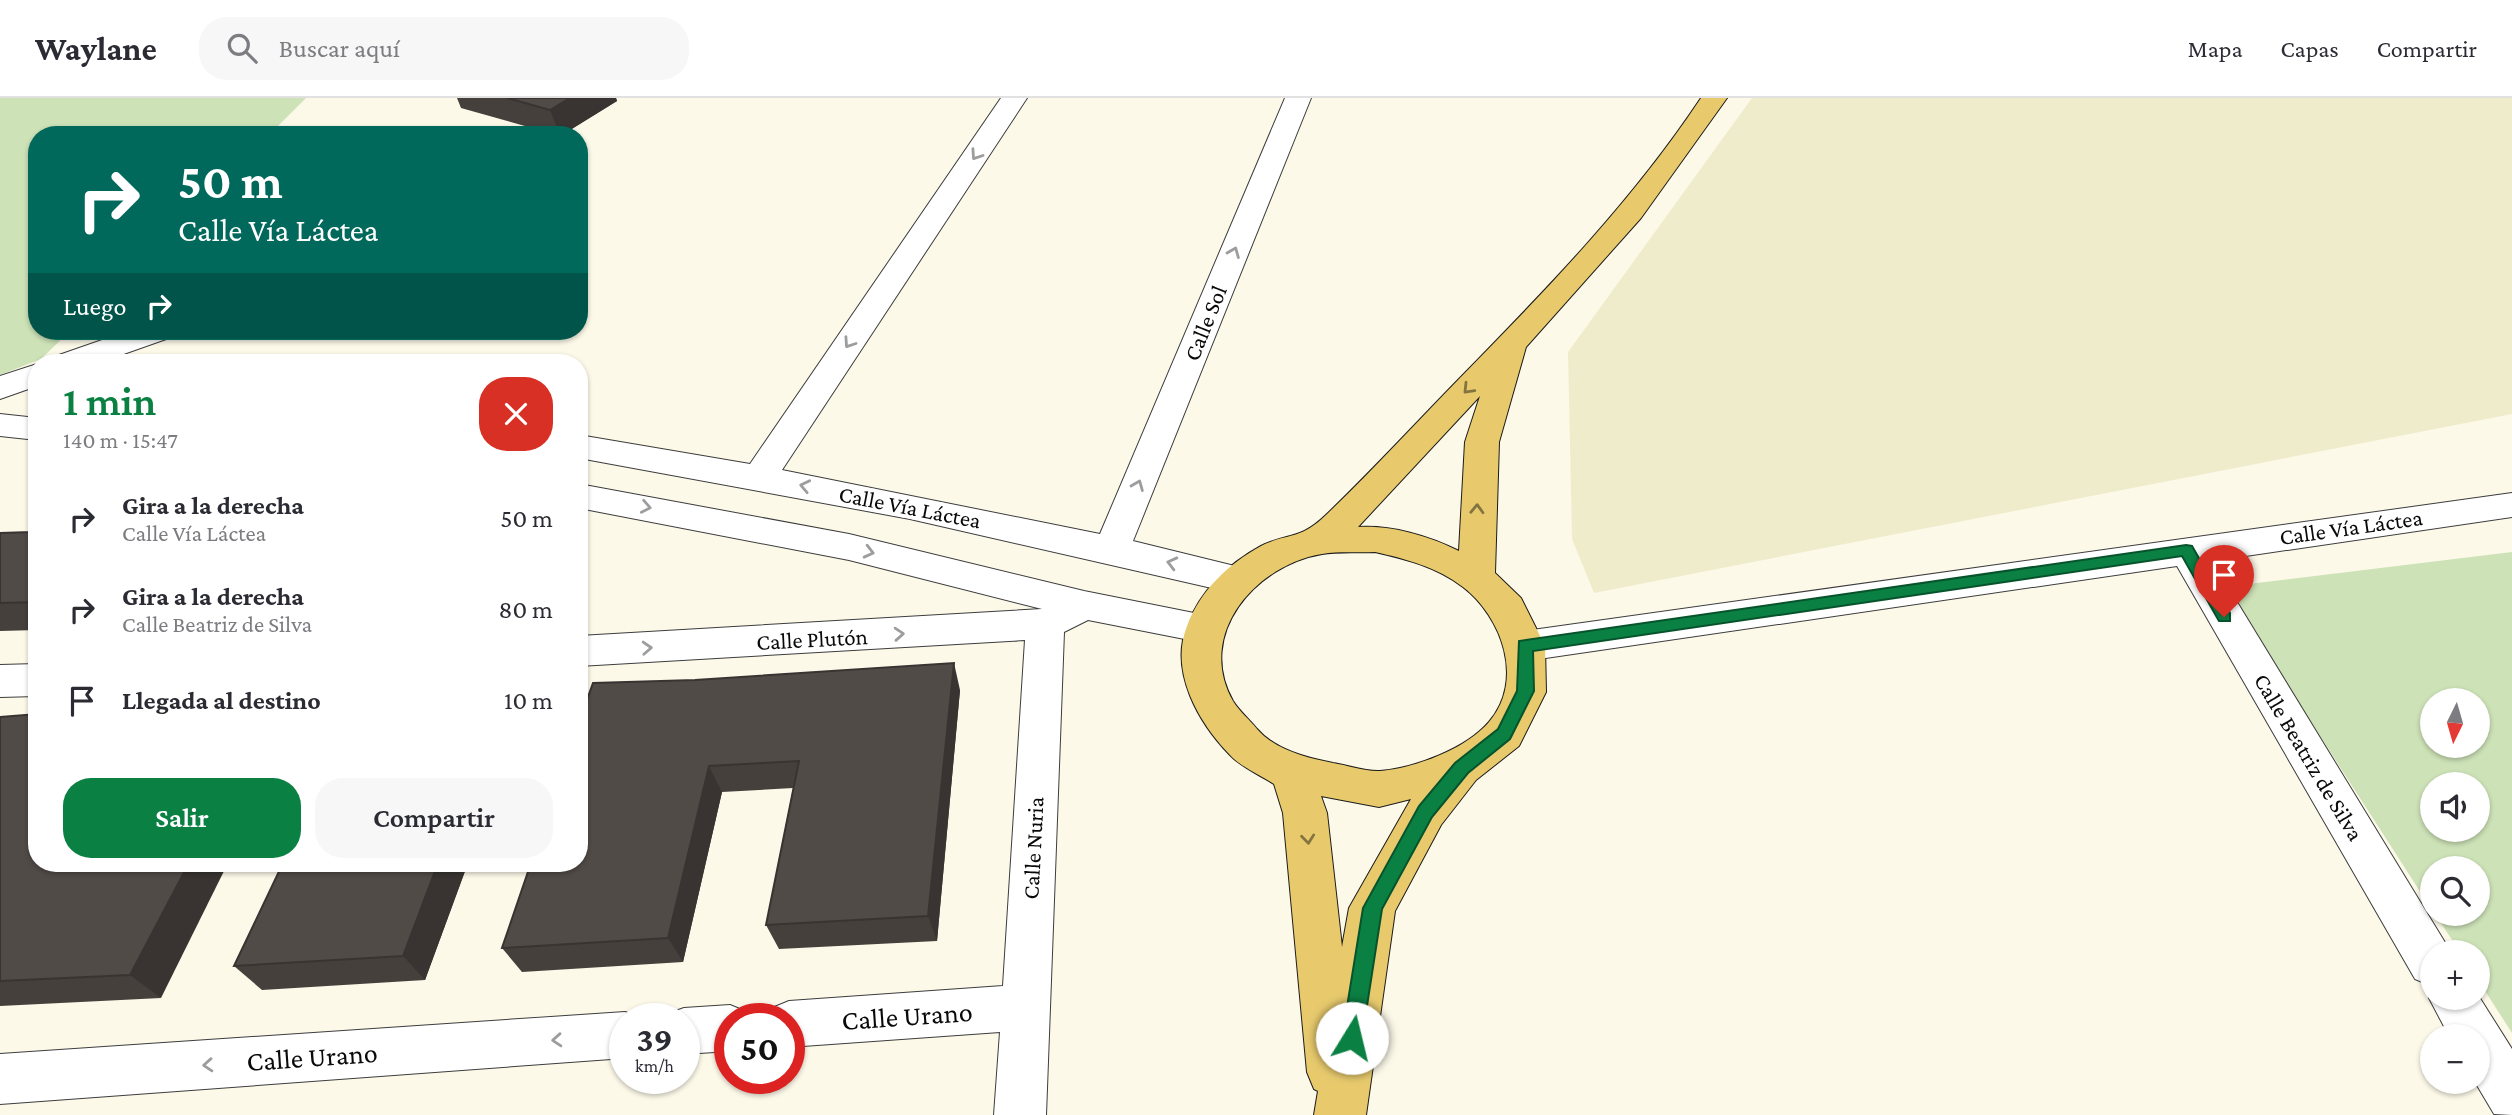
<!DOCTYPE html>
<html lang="es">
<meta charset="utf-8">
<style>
body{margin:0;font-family:"Crimson Pro",serif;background:#f7f7f7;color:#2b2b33;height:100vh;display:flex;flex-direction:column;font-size:26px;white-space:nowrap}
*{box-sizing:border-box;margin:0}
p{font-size:23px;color:#7c7c81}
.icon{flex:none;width:38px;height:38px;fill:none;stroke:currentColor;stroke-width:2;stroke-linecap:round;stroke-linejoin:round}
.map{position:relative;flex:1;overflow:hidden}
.drawer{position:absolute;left:28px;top:256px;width:560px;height:518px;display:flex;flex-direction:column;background:#fff;border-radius:28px;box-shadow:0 2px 5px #0004}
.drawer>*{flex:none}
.top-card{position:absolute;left:28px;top:28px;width:560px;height:214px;border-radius:28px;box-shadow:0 2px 5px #0004;background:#00695c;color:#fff;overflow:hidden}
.needle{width:46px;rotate:185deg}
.buttons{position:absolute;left:2420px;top:590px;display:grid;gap:14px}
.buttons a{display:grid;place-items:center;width:70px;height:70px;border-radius:50%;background:#fff;box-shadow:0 2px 5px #0004;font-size:35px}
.speed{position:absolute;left:609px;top:905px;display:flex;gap:14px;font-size:35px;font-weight:700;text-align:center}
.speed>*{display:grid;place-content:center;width:91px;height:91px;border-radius:50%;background:#fff;box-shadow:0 2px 5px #0004;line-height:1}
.speed small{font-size:18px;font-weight:400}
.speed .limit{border:10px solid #d22;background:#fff;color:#111}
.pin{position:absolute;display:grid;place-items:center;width:60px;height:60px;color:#fff;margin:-72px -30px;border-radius:50% 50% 50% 0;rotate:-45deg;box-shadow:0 0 7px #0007}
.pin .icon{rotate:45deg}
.me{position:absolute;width:77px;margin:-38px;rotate:9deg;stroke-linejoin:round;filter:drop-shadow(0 0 5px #0008)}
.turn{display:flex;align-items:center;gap:24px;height:147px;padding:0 35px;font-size:32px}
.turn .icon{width:91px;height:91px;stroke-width:2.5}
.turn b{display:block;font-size:49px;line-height:60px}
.then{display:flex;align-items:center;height:66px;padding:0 35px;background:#0003;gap:14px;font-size:26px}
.round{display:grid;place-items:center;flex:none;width:74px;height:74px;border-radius:28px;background:#f7f7f7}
.summary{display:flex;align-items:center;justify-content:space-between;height:119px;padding:0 35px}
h1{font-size:42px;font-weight:600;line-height:52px;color:#0b8043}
.cta{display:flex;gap:14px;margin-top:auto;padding:14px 35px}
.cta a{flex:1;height:80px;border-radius:28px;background:#0b8043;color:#fff;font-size:28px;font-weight:600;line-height:80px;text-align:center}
.cta a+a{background:#f7f7f7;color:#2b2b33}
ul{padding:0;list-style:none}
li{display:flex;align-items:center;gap:21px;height:91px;padding:0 35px}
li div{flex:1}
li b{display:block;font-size:26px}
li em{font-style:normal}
header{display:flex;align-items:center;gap:42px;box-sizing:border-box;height:98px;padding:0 35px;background:#fff;border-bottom:2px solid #e1e1e2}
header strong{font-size:33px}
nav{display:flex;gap:38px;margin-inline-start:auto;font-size:24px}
.search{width:490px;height:63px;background:#f7f7f7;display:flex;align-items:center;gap:18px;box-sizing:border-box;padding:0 24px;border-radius:28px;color:#7c7c81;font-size:26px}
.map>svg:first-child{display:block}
</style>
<header>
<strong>Waylane</strong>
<div class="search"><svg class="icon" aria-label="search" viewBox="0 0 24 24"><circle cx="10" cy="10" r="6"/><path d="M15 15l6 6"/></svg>Buscar aquí</div>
<nav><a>Mapa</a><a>Capas</a><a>Compartir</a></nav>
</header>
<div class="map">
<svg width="2512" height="1017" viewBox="0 0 2512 1017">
<rect width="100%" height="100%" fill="#fcf9e9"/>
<polygon fill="#efeccc" points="1752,0 2512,0 2512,316 1594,495 1572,441 1568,254"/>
<g fill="#cde2b7" fill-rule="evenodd">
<polygon points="0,0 306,0 269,37 37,37 37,233 70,233 41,261 0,277"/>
<path d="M 2512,454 L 2512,935 L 2478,882 L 2478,854 L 2460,854 L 2435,816 L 2478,816 L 2478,770 L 2432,770 L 2432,812 L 2224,489 ZM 2432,602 L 2478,602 L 2478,648 L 2432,648 ZM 2432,686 L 2478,686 L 2478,732 L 2432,732 Z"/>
</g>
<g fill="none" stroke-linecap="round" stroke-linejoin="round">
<g stroke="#3d3d3d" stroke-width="2">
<g id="minor">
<polygon points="1001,0 1027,0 782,372 1100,436 1285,0 1311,0 1133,443 1251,472 1257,482 1251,492 1238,496 910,421 579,360 579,337 750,366"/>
<polygon points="128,233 174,233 169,240 101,264 54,264 59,257"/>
<polygon points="37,266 37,288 0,301 0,278"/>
<polygon points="0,316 37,320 37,342 0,338"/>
<polygon points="579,386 849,436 1084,493 1219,520 1225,530 1219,540 1205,545 1088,522 1064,534 1046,1017 994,1017 1000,934 789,949 789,920 767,920 772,910 789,903 1003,888 1025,542 579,568 579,538 1042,511 849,462 579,410"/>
<polygon points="2512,395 2512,419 2212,463 2449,851 2450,854 2432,854 2432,888 2415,881 2177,468 1525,563 1511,559 1505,548 1511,537 1525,533"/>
<polygon points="37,566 37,598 0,599 0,567"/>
<polygon points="2432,892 2432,900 2478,900 2478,897 2512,951 2512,1017 2494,1016 2475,984 2478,984 2478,938 2449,938 2429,900"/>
<polygon points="730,907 747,914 750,920 730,920 730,953 684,956 684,920 665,920 667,916 684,910"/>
<polygon points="625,914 642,920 625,920 625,960 0,1006 0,956"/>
</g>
</g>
<g stroke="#1b1b1b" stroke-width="2">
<path id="major" d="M 1701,0 L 1727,0 L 1641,120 L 1526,249 L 1499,344 L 1495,475 L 1521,500 L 1545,548 L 1546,594 L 1519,648 L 1476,682 L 1441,727 L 1395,813 L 1366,1017 L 1314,1017 L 1318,993 L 1314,991 L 1307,974 L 1283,715 L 1274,686 C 1260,677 1241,669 1230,657 C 1199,625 1169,574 1187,528 C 1200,493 1228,466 1261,448 C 1289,434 1299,443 1326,417 C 1372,373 1415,326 1459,281 C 1546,192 1632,104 1701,0 ZM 1480,298 L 1465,344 L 1459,453 C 1429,438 1392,427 1358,429 ZM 1375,454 C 1406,461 1437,469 1463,489 C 1502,519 1525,582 1489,624 C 1466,651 1415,670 1380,673 C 1366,674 1347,667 1333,665 C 1307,660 1275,652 1257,631 C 1250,622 1239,613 1233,603 C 1195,536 1256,467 1322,456 C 1339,453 1358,455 1375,454 ZM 1321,698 L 1379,709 L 1411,701 L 1349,810 L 1342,849 L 1327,715 Z"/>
</g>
<use href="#minor" fill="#fff" fill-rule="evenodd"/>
<use href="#major" fill="#e8ca6d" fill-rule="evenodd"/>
</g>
<g fill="#46403d">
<polygon points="457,0 616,0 617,3 562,37 557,37 461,10"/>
<polygon points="37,431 37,532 0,533 0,435 31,434"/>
<polygon points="960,592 937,843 779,851 766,827 793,690 722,694 683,864 522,874 502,850 579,624"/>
<polygon points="0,619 161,900 0,908"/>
<polygon points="468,765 425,882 262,892 234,868"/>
</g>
<g fill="#393432">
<polygon points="570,0 616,0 617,3 562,37 560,37 550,12"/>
<polygon points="954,565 960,592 937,843 928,818"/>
<polygon points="709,668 722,694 683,864 668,840"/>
<polygon points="189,765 228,765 161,900 130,877"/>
<polygon points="438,765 468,765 425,882 403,858"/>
</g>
<g fill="#514b47" stroke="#393432" stroke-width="2">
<polygon points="507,0 570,0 550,12"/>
<polygon points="33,431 37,431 37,504 0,505 0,435 31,434"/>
<polygon points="954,565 928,818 766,827 799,663 709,668 668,840 502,850 531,765 579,765 579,624 593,585 695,582"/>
<polygon points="37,616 37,765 189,765 130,877 0,883 0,619"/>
<polygon points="283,765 438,765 403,858 234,868"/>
</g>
<defs><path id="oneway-chevron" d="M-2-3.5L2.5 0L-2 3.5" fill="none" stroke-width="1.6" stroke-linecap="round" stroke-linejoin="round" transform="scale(1.75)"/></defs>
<g stroke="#9d9d9d">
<use href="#oneway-chevron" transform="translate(976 57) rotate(124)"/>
<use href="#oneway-chevron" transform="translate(1234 154) rotate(-68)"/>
<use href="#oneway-chevron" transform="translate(849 245) rotate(124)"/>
<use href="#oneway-chevron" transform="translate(1138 387) rotate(-68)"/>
<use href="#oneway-chevron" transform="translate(805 388) rotate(-168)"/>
<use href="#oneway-chevron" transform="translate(646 409) rotate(11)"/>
<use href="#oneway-chevron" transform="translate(869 454) rotate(14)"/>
<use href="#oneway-chevron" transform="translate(1172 465) rotate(-166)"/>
<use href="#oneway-chevron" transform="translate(899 536) rotate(-4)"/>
<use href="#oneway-chevron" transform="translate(647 550) rotate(-3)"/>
<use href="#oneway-chevron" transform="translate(557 942) rotate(176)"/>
<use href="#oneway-chevron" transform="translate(208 967) rotate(176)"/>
</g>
<g stroke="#847440">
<use href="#oneway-chevron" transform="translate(1468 291) rotate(134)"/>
<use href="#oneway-chevron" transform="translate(1477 411) rotate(-88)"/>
<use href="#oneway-chevron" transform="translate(1308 741) rotate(84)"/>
</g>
<polygon fill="#0b8043" stroke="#07532c" stroke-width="2" points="2186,447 2192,448 2230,515 2230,523 2219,523 2182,458 1533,553 1534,593 1510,641 1468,675 1432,719 1382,811 1362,940 1359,946 1352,949 1345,946 1342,940 1363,810 1419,708 1455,665 1498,631 1517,593 1519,543"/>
<g text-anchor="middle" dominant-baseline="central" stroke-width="7" stroke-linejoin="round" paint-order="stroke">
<g font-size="23" fill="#0a0a0a" stroke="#fff">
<text transform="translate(1205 225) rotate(-68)">Calle Sol</text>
<text transform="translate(910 409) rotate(11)">Calle Vía Láctea</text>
<text transform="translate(2351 429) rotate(-8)">Calle Vía Láctea</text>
<text transform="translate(812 541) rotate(-3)">Calle Plutón</text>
<text transform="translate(2309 659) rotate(59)">Calle Beatriz de Silva</text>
<text transform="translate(1033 750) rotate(-87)">Calle Nuria</text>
</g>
<g font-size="28" fill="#0a0a0a" stroke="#fff">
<text transform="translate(907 918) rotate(-4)">Calle Urano</text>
<text transform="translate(312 959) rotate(-4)">Calle Urano</text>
</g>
</g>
</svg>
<div class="buttons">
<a><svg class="needle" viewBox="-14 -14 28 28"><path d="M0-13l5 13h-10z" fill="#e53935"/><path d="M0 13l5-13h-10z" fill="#7c7c81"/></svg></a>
<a><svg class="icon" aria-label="sound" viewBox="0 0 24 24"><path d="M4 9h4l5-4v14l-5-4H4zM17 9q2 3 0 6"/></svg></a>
<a><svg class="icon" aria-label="search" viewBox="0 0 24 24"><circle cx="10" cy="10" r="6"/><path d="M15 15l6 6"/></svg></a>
<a>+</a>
<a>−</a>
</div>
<div class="speed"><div>39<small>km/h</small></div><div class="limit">50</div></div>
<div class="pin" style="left:2224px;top:519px;background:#d93025"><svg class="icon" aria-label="arrive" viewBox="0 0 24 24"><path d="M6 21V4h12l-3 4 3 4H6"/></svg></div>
<svg class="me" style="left:1352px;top:940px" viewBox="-20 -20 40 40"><circle r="19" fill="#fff"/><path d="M0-13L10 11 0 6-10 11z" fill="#0b8043"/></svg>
<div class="top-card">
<div class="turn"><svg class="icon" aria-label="right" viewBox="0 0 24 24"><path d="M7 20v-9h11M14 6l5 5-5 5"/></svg><div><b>50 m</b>Calle Vía Láctea</div></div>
<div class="then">Luego<svg class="icon" aria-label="right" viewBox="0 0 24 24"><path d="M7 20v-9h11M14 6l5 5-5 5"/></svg></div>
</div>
<section class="drawer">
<div class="summary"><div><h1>1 min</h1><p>140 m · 15:47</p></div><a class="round" style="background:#d93025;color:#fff"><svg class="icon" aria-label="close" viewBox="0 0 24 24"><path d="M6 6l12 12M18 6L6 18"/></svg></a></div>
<ul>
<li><svg class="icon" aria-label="right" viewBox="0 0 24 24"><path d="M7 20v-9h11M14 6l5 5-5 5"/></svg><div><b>Gira a la derecha</b><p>Calle Vía Láctea</p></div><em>50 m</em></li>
<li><svg class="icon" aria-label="right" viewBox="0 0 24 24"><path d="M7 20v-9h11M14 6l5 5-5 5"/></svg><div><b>Gira a la derecha</b><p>Calle Beatriz de Silva</p></div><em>80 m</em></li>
<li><svg class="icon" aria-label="arrive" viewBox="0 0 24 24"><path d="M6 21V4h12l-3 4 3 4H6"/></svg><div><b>Llegada al destino</b></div><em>10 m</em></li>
</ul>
<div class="cta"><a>Salir</a><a>Compartir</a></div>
</section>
</div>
